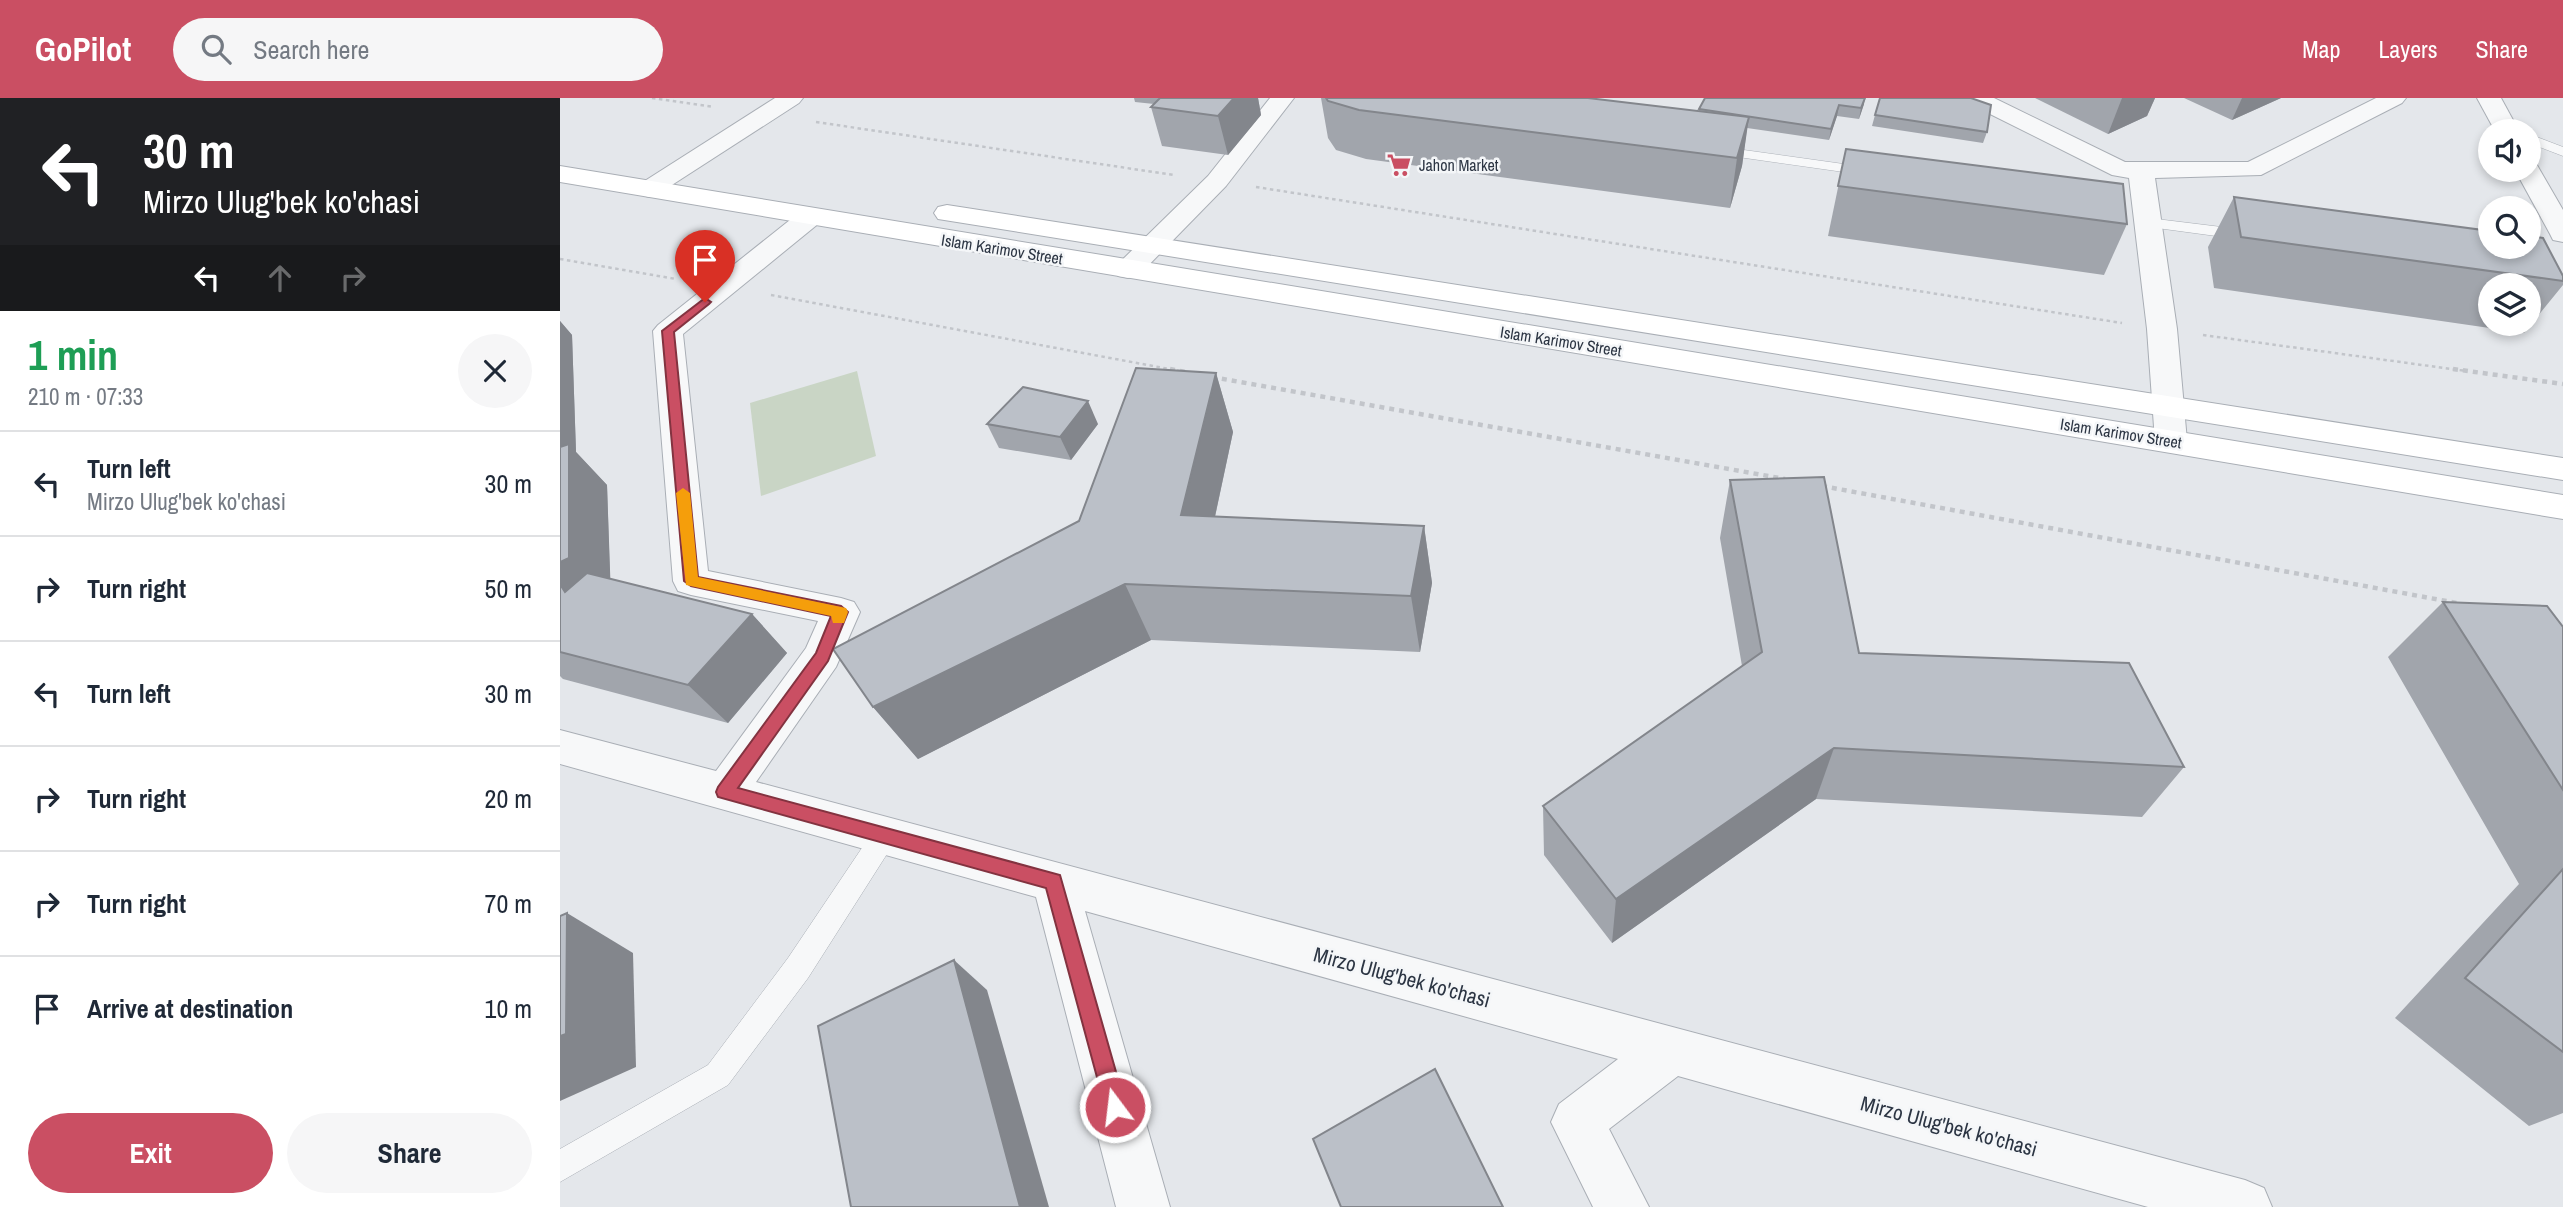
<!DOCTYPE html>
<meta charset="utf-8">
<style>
body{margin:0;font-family:"Archivo Narrow",sans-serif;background:#f6f6f7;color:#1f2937;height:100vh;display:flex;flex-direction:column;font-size:26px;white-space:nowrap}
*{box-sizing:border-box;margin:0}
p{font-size:23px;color:#747a83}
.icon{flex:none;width:38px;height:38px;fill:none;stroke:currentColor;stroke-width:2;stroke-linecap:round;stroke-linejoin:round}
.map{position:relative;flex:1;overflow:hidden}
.side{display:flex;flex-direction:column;background:#fff;width:560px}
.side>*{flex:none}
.hud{background:#202124;color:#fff;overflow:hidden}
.fabs{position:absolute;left:1918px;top:21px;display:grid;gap:14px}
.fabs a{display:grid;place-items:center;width:63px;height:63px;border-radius:50%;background:#fff;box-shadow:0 4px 10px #0003;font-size:35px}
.pin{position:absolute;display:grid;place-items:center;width:60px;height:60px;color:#fff;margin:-72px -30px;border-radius:50% 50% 50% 0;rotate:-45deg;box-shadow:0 0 7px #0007}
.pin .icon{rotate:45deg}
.me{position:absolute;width:77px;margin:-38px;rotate:345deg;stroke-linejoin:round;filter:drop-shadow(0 0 5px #0008)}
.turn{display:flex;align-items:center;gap:24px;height:147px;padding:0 28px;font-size:32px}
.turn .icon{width:91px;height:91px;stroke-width:2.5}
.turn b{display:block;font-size:49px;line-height:60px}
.lanes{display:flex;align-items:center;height:66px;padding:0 28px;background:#0003;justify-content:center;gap:35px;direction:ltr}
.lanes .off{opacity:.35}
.round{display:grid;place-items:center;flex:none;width:74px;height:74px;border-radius:37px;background:#f6f6f7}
.overview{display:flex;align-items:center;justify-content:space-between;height:119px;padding:0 28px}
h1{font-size:42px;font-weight:700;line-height:52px;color:#1e9e55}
.cta{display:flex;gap:14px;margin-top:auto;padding:14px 28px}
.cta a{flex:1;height:80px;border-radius:42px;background:#ca4f63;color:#fff;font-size:28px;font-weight:700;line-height:80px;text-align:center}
.cta a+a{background:#f6f6f7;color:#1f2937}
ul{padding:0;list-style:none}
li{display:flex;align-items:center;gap:21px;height:105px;padding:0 28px;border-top:2px solid #e0e1e3}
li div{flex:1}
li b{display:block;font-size:26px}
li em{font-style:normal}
header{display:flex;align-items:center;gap:42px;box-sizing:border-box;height:98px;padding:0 35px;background:#ca4f63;color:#fff}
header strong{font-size:33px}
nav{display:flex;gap:38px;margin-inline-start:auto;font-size:24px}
.search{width:490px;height:63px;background:#f6f6f7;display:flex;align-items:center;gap:18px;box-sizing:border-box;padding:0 24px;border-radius:38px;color:#747a83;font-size:26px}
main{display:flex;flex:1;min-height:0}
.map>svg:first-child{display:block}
</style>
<header>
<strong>GoPilot</strong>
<div class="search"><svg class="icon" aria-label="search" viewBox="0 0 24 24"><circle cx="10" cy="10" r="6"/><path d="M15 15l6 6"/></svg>Search here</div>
<nav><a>Map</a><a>Layers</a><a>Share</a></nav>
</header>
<main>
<section class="side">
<div class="hud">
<div class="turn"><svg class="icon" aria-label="left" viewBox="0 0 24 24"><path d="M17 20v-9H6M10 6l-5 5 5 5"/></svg><div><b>30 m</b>Mirzo Ulug'bek ko'chasi</div></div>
<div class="lanes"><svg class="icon" aria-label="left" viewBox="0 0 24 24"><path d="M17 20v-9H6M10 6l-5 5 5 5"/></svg><svg class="icon off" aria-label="ahead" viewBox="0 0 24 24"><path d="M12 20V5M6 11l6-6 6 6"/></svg><svg class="icon off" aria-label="right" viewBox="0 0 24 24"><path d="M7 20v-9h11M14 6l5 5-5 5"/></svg></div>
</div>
<div class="overview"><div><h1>1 min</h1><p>210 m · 07:33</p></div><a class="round"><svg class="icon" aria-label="close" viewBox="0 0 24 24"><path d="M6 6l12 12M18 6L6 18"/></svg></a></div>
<ul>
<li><svg class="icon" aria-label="left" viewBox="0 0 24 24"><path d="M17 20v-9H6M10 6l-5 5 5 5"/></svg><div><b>Turn left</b><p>Mirzo Ulug'bek ko'chasi</p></div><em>30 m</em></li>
<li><svg class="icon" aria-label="right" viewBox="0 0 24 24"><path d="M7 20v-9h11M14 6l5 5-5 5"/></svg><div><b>Turn right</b></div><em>50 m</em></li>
<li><svg class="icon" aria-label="left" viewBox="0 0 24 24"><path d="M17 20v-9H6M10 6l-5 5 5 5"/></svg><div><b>Turn left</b></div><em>30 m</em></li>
<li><svg class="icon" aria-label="right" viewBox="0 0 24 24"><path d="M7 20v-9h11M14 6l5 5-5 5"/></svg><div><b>Turn right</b></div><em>20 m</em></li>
<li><svg class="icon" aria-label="right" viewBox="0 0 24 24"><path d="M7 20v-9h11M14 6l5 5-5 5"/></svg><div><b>Turn right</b></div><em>70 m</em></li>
<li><svg class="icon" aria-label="arrive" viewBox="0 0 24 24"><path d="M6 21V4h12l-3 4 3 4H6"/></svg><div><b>Arrive at destination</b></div><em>10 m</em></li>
</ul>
<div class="cta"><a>Exit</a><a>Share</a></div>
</section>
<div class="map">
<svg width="2003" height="1109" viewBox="0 0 2003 1109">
<rect width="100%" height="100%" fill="#e4e7eb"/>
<polygon fill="#c9d5c5" points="297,273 316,358 201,398 190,305"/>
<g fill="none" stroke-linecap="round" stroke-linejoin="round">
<g stroke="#a9aeb5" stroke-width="1">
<g id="lane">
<polygon points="1969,36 2003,49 2003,58 1969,45"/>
<polygon points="1155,48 1312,70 1319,74 1312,78 1150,55 1148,52 1150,49"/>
<polygon points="1588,120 1686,132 1694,137 1686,142 1582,128 1580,125"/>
<polygon points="325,726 334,729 338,737 334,745 248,880 168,987 0,1084 0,1051 148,967 228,860 316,729"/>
</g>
</g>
<g stroke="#a9aeb5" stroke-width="2">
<g id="street">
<polygon points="215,0 243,0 239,5 98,96 89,99 80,96 76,91 80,86"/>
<polygon points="710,0 734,0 666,88 578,178 568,180 558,178 554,172 558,166 648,78"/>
<polygon points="1404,0 1434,0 1565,64 1688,64 1816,0 1846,0 1842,5 1701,77 1595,80 1617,231 1627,343 1623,351 1611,354 1599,351 1595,343 1587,231 1569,80 1552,77 1408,5"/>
<polygon points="1917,0 1941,0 1959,33 1935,33"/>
<polygon points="1969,65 1977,67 2003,112 2003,144 1993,142 1990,136 1955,72 1969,72"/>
<polygon points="249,112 258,114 262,120 258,126 123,236 148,473 281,500 294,504 300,514 276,569 196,684 1685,1082 1704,1090 1712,1109 1588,1109 1118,978 1049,1031 1089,1109 1033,1109 991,1024 999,1006 1058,961 525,813 610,1109 556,1109 476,799 0,666 0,632 156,673 246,550 258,523 131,497 118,493 113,483 93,233 98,227 240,114"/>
</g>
</g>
<g stroke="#a9aeb5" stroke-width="2">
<g id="secondary">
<polygon points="0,68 2003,397 2003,421 0,84"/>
<polygon points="387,107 2003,360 2003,382 378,121 374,115 378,109"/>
</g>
</g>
<g stroke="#c2c5ca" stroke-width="2.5" stroke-dasharray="3.5 3.5" stroke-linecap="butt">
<polyline points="92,0 154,9"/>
<polyline points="256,24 614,77"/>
<polyline points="696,89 1562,225"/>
<polyline points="0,161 116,181"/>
<polyline points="211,197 620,273"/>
<polyline points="1643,237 1906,273"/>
</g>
<g stroke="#c2c5ca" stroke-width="4.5" stroke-dasharray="5 5" stroke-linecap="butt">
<polyline points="610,271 626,274"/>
<polyline points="1893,271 2003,286"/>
<polyline points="652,279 1225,381"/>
<polyline points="1262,388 1897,505"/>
</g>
<use href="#lane" fill="#f7f8f9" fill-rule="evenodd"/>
<use href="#street" fill="#f7f8f9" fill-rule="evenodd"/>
<use href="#secondary" fill="#fff" fill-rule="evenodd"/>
</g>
<g fill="#a1a5ac" fill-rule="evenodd">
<polygon points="574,0 698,0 701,17 668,57 602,48 591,9 594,6 575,4"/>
<polygon points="761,0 1028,0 1139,13 1139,11 1304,6 1299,21 1277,18 1269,42 1187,30 1182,68 1170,110 806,61 776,52 768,40"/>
<polygon points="1475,0 1595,0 1587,18 1548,36"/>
<polygon points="1624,0 1721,0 1672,22"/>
<polygon points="1315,17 1427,34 1423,45 1312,28"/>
<polygon points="1286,51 1567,126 1544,177 1268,138"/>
<path d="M 1674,99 L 2003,178 L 2003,187 L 1964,235 L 1654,190 L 1648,149 ZM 1930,187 L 1969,187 L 1969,226 L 1930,226 Z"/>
<polygon points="0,223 12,237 16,354 47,387 50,481 192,516 227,555 168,625 3,581 0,578"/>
<polygon points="656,275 673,334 655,419 864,428 872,485 860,554 591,542 358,661 313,609 519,423"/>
<polygon points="427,326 538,326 511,362 439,350"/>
<polygon points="1170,382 1299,555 1624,669 1582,719 1256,701 1052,845 984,757 983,708 1182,568 1160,440"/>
<polygon points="1883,504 2003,529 2003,1015 1969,1028 1835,920 1959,786 1828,559"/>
</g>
<g fill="#83868c">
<polygon points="674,0 698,0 701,17 668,57 658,18"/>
<polygon points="1305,0 1304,6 1299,21 1301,10"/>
<polygon points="1562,0 1595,0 1587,18 1548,36"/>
<polygon points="1682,0 1721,0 1672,22"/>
<polygon points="1279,7 1277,18 1269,42 1271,31"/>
<polygon points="1189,19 1182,68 1170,110 1177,60"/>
<polygon points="0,223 12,237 16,354 47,387 51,500 5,494 0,486"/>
<polygon points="656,275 673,334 643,474 621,417"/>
<polygon points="528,303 538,326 511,362 500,339"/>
<polygon points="864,428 872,485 860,554 851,498"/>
<polygon points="565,486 591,542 358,661 313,609"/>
<polygon points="192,516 227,555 168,625 128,587"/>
<polygon points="1274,650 1256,701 1052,845 1056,801"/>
<polygon points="7,815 73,855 76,969 0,1003 0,938"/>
<polygon points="394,862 427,892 489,1109 460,1109"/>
</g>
<g fill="#bbc0c8" stroke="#83868c" stroke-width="2">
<polygon points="600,0 674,0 658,18 591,9"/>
<polygon points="766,0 1028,0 1189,19 1177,60 799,12 768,3"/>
<polygon points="1145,0 1305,0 1301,10 1279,7 1271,31 1139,11"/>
<polygon points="1320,0 1411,0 1431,7 1427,34 1315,17"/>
<polygon points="1286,51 1563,86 1567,126 1278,88"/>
<polygon points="1674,99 1930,133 1930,149 1969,149 1969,138 1983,140 2003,178 2003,183 1681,139"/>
<polygon points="576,270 656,275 621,417 864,428 851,498 565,486 313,609 273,551 519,423"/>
<polygon points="463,289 528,303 500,339 427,326"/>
<polygon points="9,346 9,460 0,464 0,349"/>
<polygon points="1264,379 1299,555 1569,565 1624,669 1274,650 1056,801 983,708 1202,554 1170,382"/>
<polygon points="27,475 192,516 128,587 0,554 0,486 5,494"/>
<polygon points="1883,504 1987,508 2003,529 2003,692"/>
<polygon points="2003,771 2003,954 1905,880"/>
<polygon points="7,815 6,936 0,938 0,818"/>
<polygon points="394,862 460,1109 291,1109 258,928"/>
<polygon points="875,971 943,1109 781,1109 753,1041"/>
</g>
<polygon fill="#ca4f63" stroke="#833340" stroke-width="2" points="145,200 151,204 149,206 114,234 138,479 281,508 288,514 268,563 178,690 500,777 566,1009 563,1016 555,1019 548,1016 545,1009 486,790 158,699 156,694 158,689 256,555 271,518 131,488 124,483 102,233"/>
<polygon fill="#f59e0b" points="123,390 130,395 138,479 286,510 288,514 284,525 273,525 271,518 126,487 116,395"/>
<defs>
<g id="supermarket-bare" transform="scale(1.89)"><path d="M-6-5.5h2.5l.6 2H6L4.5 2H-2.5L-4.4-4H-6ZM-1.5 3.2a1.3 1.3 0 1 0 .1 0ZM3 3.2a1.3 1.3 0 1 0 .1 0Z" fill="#ca4f63" stroke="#f4f6f8" stroke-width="2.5" paint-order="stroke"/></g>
</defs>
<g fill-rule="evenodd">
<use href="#supermarket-bare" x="839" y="67"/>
</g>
<g text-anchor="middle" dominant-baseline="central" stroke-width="5" stroke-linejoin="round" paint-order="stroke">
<g font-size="16" fill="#2c3543" stroke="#f4f6f8" text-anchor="start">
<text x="859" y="67">Jahon Market</text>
</g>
<g font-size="16" fill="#2c3543" stroke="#f4f6f8">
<text transform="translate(442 151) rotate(9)">Islam Karimov Street</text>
<text transform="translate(1001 243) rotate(9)">Islam Karimov Street</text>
<text transform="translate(1561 335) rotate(9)">Islam Karimov Street</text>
</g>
<g font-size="21" fill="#2c3543" stroke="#f4f6f8">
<text transform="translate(842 879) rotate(15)">Mirzo Ulug'bek ko'chasi</text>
<text transform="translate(1389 1028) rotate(15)">Mirzo Ulug'bek ko'chasi</text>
</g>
</g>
</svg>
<div class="fabs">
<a><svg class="icon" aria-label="sound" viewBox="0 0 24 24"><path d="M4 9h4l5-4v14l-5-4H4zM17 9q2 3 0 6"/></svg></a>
<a><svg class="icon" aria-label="search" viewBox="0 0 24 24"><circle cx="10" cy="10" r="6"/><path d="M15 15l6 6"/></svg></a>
<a><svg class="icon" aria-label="layers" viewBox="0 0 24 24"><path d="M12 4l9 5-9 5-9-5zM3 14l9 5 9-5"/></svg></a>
</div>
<div class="pin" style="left:145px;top:204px;background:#d93025"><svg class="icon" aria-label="arrive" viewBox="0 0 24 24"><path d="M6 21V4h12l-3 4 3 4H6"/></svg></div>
<svg class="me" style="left:555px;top:1009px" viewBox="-20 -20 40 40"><circle r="17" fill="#ca4f63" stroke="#fff" stroke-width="3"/><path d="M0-11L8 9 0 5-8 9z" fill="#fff"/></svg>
</div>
</main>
